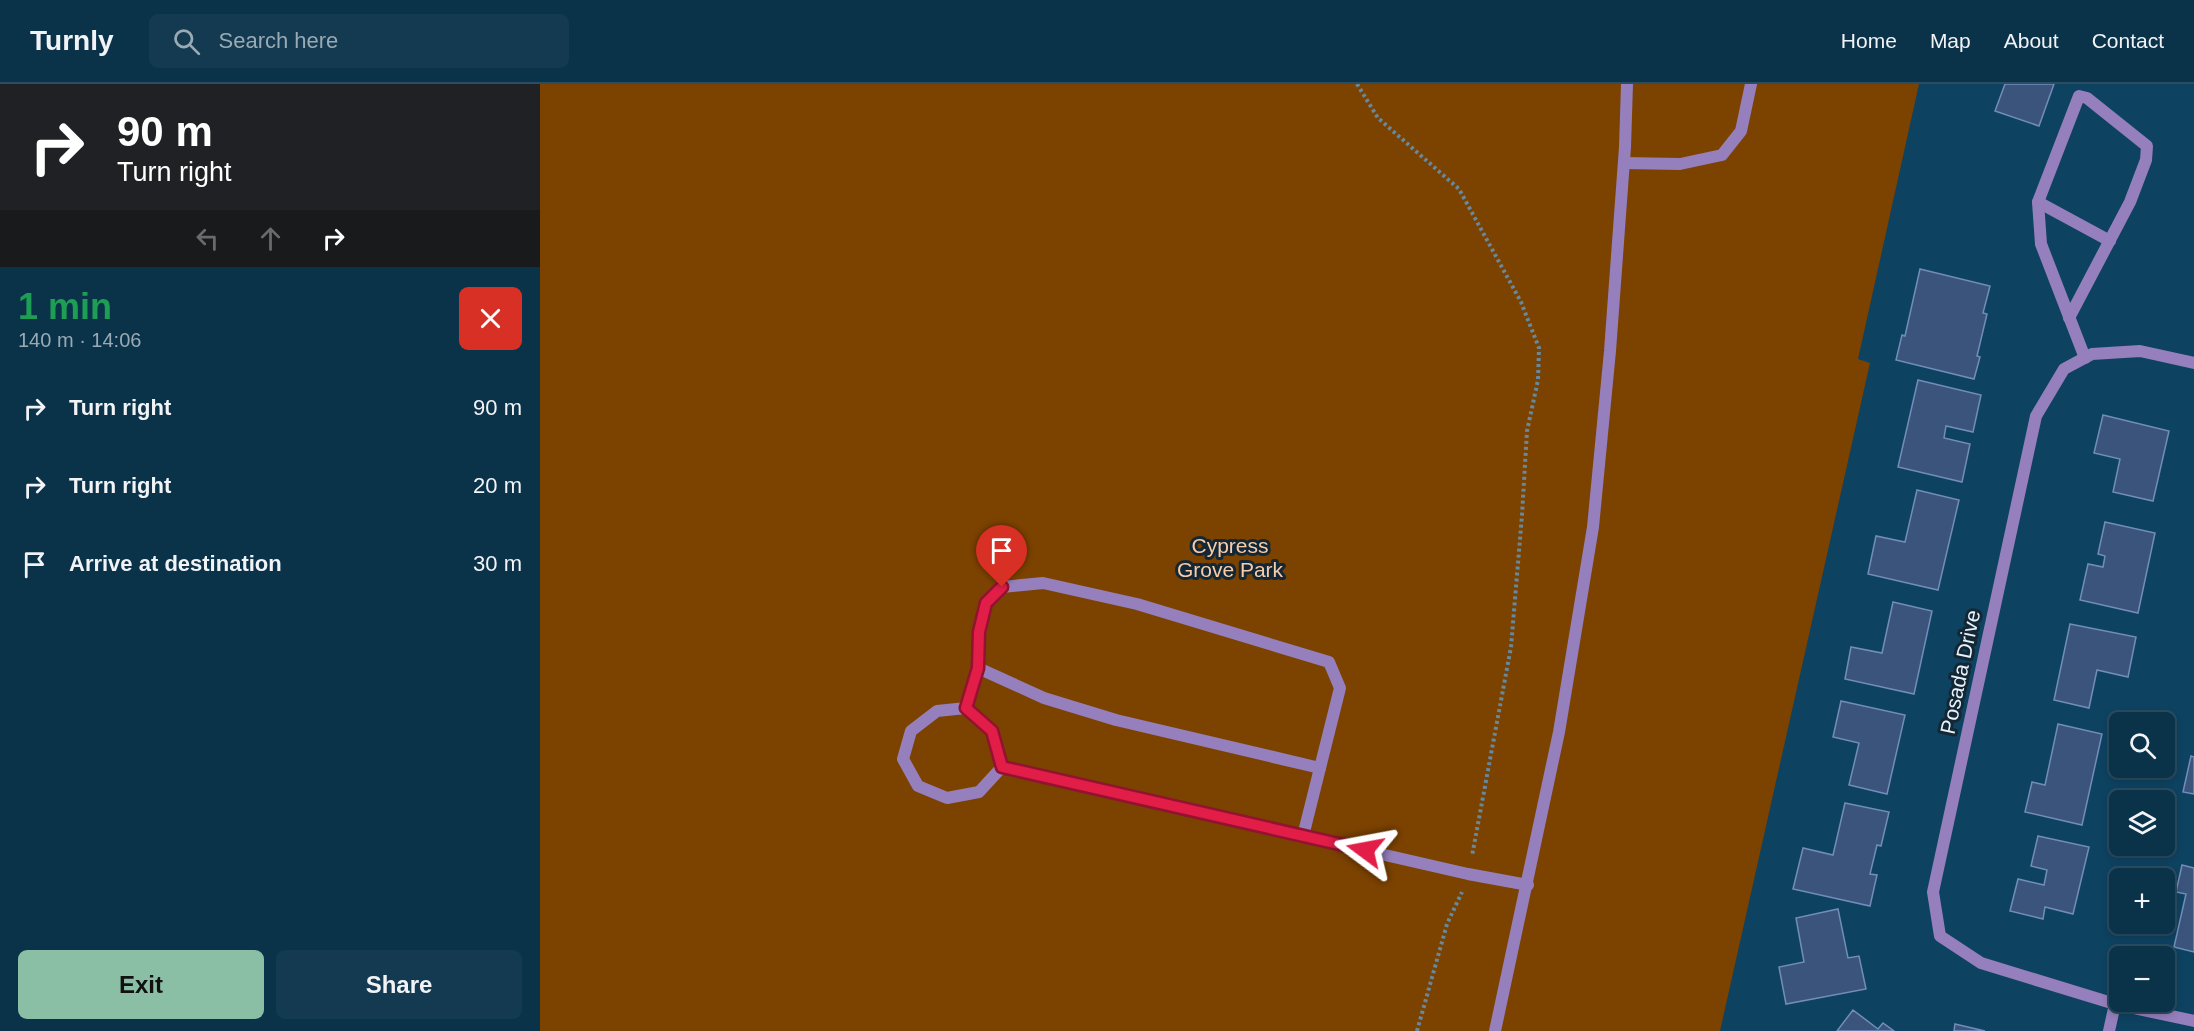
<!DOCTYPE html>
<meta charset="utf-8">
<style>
body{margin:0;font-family:Helvetica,sans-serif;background:#133a50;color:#f1f3f6;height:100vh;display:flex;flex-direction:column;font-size:22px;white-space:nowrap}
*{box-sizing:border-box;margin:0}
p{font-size:20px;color:#99aab4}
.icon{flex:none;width:33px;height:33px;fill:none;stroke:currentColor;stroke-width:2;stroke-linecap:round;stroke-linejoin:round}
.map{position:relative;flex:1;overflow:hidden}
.drawer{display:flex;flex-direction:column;background:#0a3249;width:540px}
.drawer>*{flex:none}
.guide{background:#202124;color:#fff;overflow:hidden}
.fabs{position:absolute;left:1569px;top:628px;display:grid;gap:12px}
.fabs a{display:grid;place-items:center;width:66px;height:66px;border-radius:9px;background:#0a3249;box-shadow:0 3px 9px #0003,0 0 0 2px #2a4d61;font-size:30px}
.pin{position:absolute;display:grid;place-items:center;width:51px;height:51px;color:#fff;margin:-62px -26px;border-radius:50% 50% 50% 0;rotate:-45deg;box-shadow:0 0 6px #0007}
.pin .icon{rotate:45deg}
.me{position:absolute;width:66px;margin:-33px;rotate:283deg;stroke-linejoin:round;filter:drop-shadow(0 0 4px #0008)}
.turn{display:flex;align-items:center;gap:21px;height:126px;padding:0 18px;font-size:27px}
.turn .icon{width:78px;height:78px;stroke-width:2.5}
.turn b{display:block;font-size:42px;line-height:51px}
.lanes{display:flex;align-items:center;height:57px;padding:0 18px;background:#0003;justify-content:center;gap:30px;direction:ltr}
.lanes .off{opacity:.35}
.round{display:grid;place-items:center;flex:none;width:63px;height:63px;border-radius:9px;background:#133a50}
.head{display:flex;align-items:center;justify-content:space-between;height:102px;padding:0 18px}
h1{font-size:36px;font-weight:600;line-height:45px;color:#1e9e55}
.action{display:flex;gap:12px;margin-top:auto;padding:12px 18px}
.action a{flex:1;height:69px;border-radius:9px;background:#8abfa5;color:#111;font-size:24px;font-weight:600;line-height:69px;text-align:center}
.action a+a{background:#133a50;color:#f1f3f6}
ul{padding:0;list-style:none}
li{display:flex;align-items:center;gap:18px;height:78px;padding:0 18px}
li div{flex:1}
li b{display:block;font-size:22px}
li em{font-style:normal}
header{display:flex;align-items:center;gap:36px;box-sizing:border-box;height:84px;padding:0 30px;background:#0a3249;border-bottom:2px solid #2a4d61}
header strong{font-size:28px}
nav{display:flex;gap:33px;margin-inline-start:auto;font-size:21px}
.search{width:420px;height:54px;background:#133a50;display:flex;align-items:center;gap:15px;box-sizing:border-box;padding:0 21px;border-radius:9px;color:#99aab4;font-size:22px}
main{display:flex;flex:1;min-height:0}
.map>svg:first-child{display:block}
</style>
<header>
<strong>Turnly</strong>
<div class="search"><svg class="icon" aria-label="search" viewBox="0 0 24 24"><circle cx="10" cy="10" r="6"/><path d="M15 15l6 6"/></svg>Search here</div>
<nav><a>Home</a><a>Map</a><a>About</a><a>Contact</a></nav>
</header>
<main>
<section class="drawer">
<div class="guide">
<div class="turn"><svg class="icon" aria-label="right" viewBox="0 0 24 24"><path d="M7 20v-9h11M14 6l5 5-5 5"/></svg><div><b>90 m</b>Turn right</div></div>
<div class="lanes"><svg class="icon off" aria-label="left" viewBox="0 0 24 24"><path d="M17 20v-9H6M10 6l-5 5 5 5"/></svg><svg class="icon off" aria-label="ahead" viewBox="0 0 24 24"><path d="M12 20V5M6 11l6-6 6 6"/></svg><svg class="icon" aria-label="right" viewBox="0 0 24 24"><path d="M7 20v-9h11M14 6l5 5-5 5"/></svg></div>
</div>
<div class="head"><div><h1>1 min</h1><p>140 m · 14:06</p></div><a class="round" style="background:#d93025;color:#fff"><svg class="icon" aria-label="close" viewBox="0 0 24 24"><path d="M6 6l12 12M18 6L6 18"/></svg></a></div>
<ul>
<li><svg class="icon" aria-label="right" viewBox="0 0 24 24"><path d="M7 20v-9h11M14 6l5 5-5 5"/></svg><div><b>Turn right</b></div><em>90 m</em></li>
<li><svg class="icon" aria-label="right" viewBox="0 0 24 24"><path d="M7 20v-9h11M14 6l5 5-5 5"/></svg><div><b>Turn right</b></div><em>20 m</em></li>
<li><svg class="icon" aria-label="arrive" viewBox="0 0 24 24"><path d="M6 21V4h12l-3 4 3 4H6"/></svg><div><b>Arrive at destination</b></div><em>30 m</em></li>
</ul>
<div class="action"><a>Exit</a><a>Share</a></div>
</section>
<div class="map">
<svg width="1654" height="947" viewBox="0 0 1654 947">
<rect width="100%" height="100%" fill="#0e4261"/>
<polygon fill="#7c4200" points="0,0 1379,0 1318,275 1330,279 1180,947 0,947"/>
<g fill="#3b547c" stroke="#728dba" stroke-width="1.5">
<polygon points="1465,0 1514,0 1499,42 1455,27"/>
<polygon points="1380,185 1450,202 1443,229 1447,230 1437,272 1440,273 1434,295 1356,276 1362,251 1365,252"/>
<polygon points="1378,296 1441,311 1433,348 1406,342 1404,354 1430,360 1422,398 1358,383"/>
<polygon points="1563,331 1629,347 1613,417 1573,408 1580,375 1554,369"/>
<polygon points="1377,406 1419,416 1398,506 1328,490 1336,452 1365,458"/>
<polygon points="1565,438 1615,449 1598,529 1540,516 1548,480 1563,483 1565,472 1558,470"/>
<polygon points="1353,518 1392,527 1374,610 1305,595 1311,563 1342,569"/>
<polygon points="1530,540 1596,553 1588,593 1557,586 1549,624 1514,616"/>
<polygon points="1301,617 1365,631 1347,710 1309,701 1319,659 1293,653"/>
<polygon points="1518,640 1562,650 1542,741 1485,728 1492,698 1505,701"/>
<polygon points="1651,672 1654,673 1654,710 1643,708"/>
<polygon points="1305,719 1349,728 1341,762 1337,761 1330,790 1337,791 1330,822 1253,805 1263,764 1293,771"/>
<polygon points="1498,752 1549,763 1533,830 1505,823 1503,835 1470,827 1478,795 1504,801 1507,786 1491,782"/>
<polygon points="1642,781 1654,784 1654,868 1634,863 1646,810 1636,808"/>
<polygon points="1298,825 1308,874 1319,872 1326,905 1246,920 1239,883 1264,878 1256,834"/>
<polygon points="1313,926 1338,945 1343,939 1354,947 1297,947"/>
<polygon points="1415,940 1445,947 1414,947"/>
</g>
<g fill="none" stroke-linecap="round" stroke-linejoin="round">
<g stroke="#66899f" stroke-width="4" stroke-dasharray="3 3" stroke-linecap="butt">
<polyline points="817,0 838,34 919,105 981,218 999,264 998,296 987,347 982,431 971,563 932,772"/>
<polyline points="877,947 907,840 922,808"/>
</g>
<g stroke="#957fbc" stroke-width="12">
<polyline points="1084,79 1140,80 1182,71 1201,47 1211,0"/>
<polyline points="1498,118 1570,157"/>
<polyline points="1529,234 1590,118 1606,76 1607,62 1547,14 1539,12 1498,118 1501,160 1545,274"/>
<polyline points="438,584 504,614 576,636 780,684"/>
<polyline points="426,624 438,584 439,548 446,519 462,503 503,499 597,520 789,578 800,604 763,752"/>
<polyline points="462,683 452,647 426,624 397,627 371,647 363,675 378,702 407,714 439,708 462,683 928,790 988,801"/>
<polyline points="955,947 1019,648 1053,443 1070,267 1085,63 1087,0"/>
</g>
<g stroke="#957fbc" stroke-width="12">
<polyline points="1654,279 1600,267 1552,270 1524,285 1496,332 1393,808 1400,852 1441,879 1575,920 1654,937"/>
<polyline points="1569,947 1575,920"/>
</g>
</g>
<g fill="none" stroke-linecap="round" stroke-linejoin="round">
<g stroke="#92132f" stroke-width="15">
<polyline id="route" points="462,503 446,519 439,548 438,584 426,624 452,647 462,683 825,766"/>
</g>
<use href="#route" stroke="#e11d48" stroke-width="10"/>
</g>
<g text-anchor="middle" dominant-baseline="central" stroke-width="6" stroke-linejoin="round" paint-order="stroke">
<g font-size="21" fill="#f9cca9" stroke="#132735">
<text x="690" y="461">Cypress<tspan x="690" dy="24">Grove Park</tspan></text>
</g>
<g font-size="21" fill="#e9f3fb" stroke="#132735">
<text transform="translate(1420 588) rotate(-78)">Posada Drive</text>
</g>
</g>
</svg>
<div class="fabs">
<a><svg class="icon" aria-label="search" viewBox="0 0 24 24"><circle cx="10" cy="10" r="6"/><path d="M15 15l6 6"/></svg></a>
<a><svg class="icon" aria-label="layers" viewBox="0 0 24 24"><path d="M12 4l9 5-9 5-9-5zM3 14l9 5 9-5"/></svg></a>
<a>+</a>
<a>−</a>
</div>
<div class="pin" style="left:462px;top:503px;background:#d93025"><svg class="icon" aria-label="arrive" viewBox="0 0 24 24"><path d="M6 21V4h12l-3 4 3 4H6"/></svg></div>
<svg class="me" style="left:825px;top:766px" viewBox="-20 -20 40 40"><path d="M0-17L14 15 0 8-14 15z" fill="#e11d48" stroke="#fff" stroke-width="4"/></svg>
</div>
</main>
